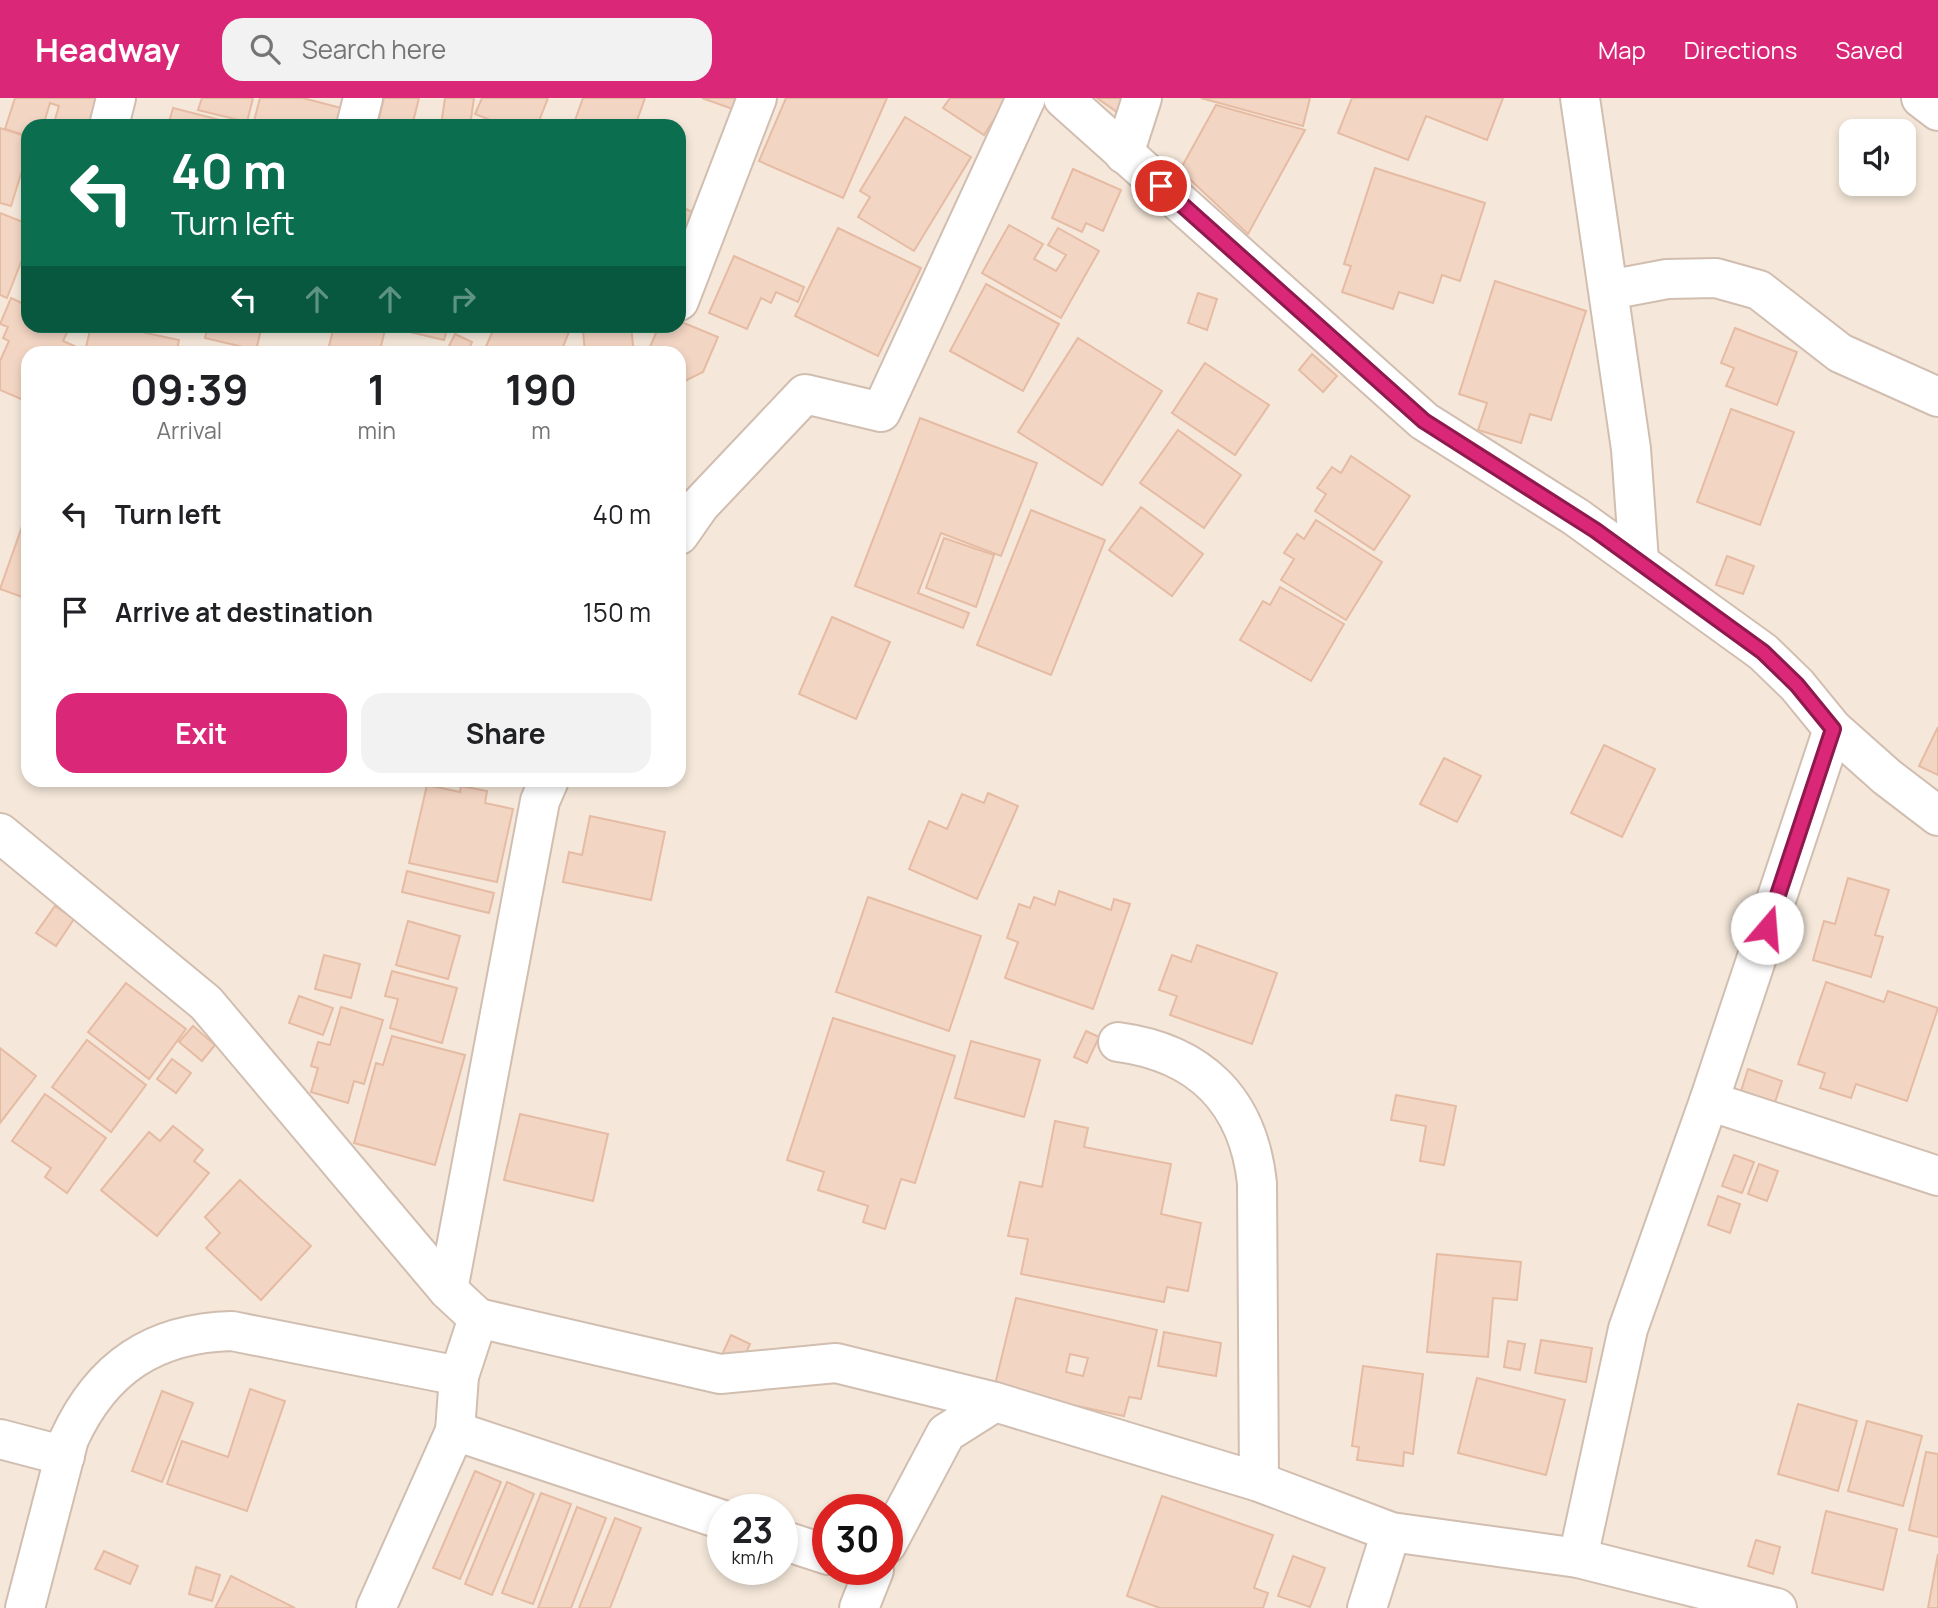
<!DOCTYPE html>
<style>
body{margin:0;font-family:Manrope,sans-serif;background:#f2f2f2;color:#202124;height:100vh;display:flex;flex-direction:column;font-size:26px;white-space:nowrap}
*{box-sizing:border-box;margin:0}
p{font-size:23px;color:#757577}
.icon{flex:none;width:38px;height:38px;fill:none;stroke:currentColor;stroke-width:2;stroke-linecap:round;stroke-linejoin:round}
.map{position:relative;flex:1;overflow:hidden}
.panel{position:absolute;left:21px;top:248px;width:665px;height:441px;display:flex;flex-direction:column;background:#fff;border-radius:21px;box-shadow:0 4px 10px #0003}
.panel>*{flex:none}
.guide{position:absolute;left:21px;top:21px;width:665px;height:214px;border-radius:21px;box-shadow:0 4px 10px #0003;background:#0b6e4f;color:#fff;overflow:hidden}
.buttons{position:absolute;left:1839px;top:21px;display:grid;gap:14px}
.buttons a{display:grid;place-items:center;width:77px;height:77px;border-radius:14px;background:#fff;box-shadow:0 4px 10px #0003;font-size:35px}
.speed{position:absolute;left:707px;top:1396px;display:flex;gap:14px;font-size:35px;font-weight:700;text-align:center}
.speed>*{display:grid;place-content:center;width:91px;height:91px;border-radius:50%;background:#fff;box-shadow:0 4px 10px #0003;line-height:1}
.speed small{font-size:18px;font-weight:400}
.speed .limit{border:10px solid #d22;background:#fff;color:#111}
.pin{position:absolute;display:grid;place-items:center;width:60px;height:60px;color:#fff;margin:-30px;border:4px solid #fff;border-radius:50%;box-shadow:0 2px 7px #0007}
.me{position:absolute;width:77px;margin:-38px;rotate:18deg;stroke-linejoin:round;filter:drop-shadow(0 0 5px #0008)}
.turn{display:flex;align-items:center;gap:24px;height:147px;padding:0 35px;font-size:32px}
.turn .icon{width:91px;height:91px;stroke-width:2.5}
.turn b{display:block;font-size:49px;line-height:60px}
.lanes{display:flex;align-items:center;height:66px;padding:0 35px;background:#0003;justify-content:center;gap:35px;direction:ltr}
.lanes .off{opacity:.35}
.eta{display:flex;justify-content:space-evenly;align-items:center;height:119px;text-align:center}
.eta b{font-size:42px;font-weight:700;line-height:49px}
.primary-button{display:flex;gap:14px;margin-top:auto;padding:14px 35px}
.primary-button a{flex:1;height:80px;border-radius:21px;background:#db2777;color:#fff;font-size:28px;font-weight:700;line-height:80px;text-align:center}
.primary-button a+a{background:#f2f2f2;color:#202124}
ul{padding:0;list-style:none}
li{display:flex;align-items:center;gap:21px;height:98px;padding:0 35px}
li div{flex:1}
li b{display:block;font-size:26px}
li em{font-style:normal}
header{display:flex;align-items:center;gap:42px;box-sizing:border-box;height:98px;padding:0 35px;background:#db2777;color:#fff}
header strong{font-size:33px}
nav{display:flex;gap:38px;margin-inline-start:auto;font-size:24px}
.search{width:490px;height:63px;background:#f2f2f2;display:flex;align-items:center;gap:18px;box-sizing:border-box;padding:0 24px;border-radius:21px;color:#757577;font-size:26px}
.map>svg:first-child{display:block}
</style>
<header>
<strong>Headway</strong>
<div class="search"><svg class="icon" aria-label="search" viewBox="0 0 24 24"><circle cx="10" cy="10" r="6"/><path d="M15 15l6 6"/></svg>Search here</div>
<nav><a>Map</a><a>Directions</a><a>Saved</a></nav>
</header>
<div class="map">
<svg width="1938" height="1510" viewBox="0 0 1938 1510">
<rect width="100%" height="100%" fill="#fdf6ec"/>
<path fill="#f5e8da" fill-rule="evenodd" d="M 0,0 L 1938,0 L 1938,1510 L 0,1510 ZM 28,28 L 679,28 L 679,228 L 28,228 ZM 1852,33 L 1904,33 L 1904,86 L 1852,86 ZM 28,256 L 679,256 L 679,682 L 28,682 ZM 723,1412 L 782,1412 L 782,1472 L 723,1472 ZM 828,1412 L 887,1412 L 887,1472 L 828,1472 Z"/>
<g fill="#f3d5c3" stroke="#e6bba3" stroke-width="2" fill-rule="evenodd">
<polygon points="15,0 104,0 95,28 53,28 59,8 50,5 43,28 28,28 28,38 5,31"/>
<polygon points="202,0 201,0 253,0 247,24 198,12"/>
<polygon points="260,0 303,0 341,10 336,28 270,28 254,23"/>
<polygon points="384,0 419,0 412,28 377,28"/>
<polygon points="445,0 474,0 470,28 441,28"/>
<polygon points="482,0 548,0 537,28 505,28 475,16"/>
<polygon points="583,0 645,0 635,28 573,28"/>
<polygon points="702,0 742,0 738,13"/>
<polygon points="786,0 887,0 843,100 759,63"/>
<polygon points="950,0 1005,0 1007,1 984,37 943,10"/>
<polygon points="1097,0 1127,0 1117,14"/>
<polygon points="1201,0 1310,0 1303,28"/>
<polygon points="1352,0 1503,0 1487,42 1426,18 1408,62 1338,35"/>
<polygon points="1216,7 1305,32 1248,136 1180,72"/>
<polygon points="173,10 244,28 168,28"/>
<polygon points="905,19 971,59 914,153 858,119 870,99 860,93"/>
<polygon points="0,30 28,39 28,64 25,63 11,108 0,105"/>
<polygon points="1375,70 1485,105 1460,183 1442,177 1433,205 1399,194 1393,211 1342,194 1351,168 1344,166"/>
<polygon points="1073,71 1121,92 1103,133 1086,125 1082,134 1052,120"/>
<polygon points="679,108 695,115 679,153"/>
<polygon points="0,115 28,126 28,146 7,200 0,197"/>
<polygon points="1009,127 1043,146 1034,161 1056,173 1066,157 1048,147 1058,130 1099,153 1061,220 982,175"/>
<polygon points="838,130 921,170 878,258 795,218"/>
<polygon points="734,158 804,189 798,204 776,194 771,205 761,200 747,231 709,215"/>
<polygon points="1495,183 1586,213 1551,322 1530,316 1521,345 1478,332 1487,305 1459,296"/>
<polygon points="986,186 1059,226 1023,293 950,253"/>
<polygon points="1198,195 1217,201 1207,232 1188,225"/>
<polygon points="11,200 28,208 28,228 70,228 63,243 79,250 77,256 28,256 28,304 0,292 0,263 9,243 3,240 8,229 0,226"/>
<polygon points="679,223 718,239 703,274 679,286 679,256 647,256 659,228 679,228"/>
<polygon points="91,228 114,228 179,242 176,256 112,256 86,249"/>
<polygon points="208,228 262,228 256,252 205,240"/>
<polygon points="334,228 386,228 379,256 327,256"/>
<polygon points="397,228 448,228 444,242 397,231"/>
<polygon points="495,228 553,228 569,234 560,256 491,256 484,253"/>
<polygon points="631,228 634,256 585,256 583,232"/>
<polygon points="1735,230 1797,254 1777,307 1726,288 1734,270 1721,265"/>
<polygon points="455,236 472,244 467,256 448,250"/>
<polygon points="1078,240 1162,293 1102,387 1018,334"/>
<polygon points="224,250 250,256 223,256"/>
<polygon points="1312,256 1337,278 1323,294 1299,272"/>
<polygon points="1205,265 1269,307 1235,357 1172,315"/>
<polygon points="1731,311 1794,334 1760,427 1697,404"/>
<polygon points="920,320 1037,365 1001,458 941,435 918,495 969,515 963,530 855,488"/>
<polygon points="1178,332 1241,377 1204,430 1140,385"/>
<polygon points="1351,358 1410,398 1374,452 1315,413 1326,396 1317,390 1332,369 1341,375"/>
<polygon points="1141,409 1203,456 1172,498 1109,452"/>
<polygon points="1031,412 1105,442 1051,577 977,547"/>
<polygon points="25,420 28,421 28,501 0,491"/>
<polygon points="1316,422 1382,464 1346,522 1281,482 1294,461 1284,455 1297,436 1304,441"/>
<polygon points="944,440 994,457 976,509 926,490"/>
<polygon points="1727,458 1754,468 1743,496 1716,487"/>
<polygon points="1280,489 1344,526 1311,583 1240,542 1263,503 1270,507"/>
<polygon points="832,519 890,544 856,621 799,596"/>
<polygon points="1938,629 1938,677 1919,668"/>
<polygon points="1604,647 1655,671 1622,739 1571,715"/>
<polygon points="1444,660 1481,678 1457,724 1420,706"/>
<polygon points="427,687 460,694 461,688 487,693 485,705 513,711 497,784 409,765"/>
<polygon points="988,695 1018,708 977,801 909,771 929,723 947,731 962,696 984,705"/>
<polygon points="590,718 665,734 651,802 563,784 569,754 582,757"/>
<polygon points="407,773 494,795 489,815 402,794"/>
<polygon points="1848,780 1889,792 1875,837 1883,839 1871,879 1813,862 1824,823 1835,826"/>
<polygon points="1059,793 1111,812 1114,801 1130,806 1093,911 1005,880 1018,844 1007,840 1019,806 1030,810 1034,799 1055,807"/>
<polygon points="868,799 981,838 949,933 836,894"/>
<polygon points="55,808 74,821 56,848 36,835"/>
<polygon points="408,823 460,838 448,881 396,867"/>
<polygon points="1197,847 1277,875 1252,946 1170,917 1177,898 1159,892 1172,857 1191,864"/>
<polygon points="324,857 360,866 351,900 315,891"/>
<polygon points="392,873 457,890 442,945 390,930 398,901 385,898"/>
<polygon points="1826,884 1884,904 1888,893 1938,910 1907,1003 1856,986 1851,1000 1820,990 1825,975 1798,966"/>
<polygon points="126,885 186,931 149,981 88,934"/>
<polygon points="299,898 333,910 323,937 289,925"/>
<polygon points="341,909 383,922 364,986 354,983 348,1005 311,994 318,970 311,968 318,944 330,947"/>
<polygon points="833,920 955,958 915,1085 901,1081 885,1131 863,1124 868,1108 818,1092 824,1074 787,1062"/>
<polygon points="193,928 215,947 202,963 179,944"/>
<polygon points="1086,933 1099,939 1087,965 1074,959"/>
<polygon points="392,938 465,957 435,1067 354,1045 376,965 383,967"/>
<polygon points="87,942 146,987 111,1034 52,989"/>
<polygon points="971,943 1040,962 1024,1019 955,1000"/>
<polygon points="0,950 36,978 0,1025"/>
<polygon points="172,961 191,975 176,995 157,981"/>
<polygon points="1748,971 1782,983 1775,1004 1741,993"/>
<polygon points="45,996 106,1040 67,1095 45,1079 51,1070 12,1043"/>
<polygon points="1396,997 1456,1008 1444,1067 1420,1063 1426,1028 1391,1022"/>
<polygon points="520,1016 608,1036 593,1103 504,1082"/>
<polygon points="1055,1023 1088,1030 1084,1049 1171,1066 1161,1116 1201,1125 1188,1193 1167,1189 1164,1204 1021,1176 1028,1141 1008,1138 1020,1084 1042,1089"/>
<polygon points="173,1028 203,1052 194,1063 209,1075 157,1138 101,1092 149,1034 160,1043"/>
<polygon points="1734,1057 1754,1064 1742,1095 1722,1088"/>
<polygon points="1759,1066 1778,1073 1767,1103 1748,1096"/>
<polygon points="240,1082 311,1148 261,1202 206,1150 220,1135 205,1119"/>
<polygon points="1718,1098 1740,1106 1730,1135 1708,1127"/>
<polygon points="1437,1156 1521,1164 1517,1202 1493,1200 1488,1259 1427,1254"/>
<path d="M 1016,1200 L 1157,1232 L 1141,1301 L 1129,1299 L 1124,1318 L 1077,1308 L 1076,1314 L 993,1295 ZM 1070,1256 L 1088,1260 L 1083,1278 L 1066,1274 Z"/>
<polygon points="1164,1234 1221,1245 1216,1278 1158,1268"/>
<polygon points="731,1237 750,1246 741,1267 721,1259"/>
<polygon points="1541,1242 1592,1250 1586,1284 1535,1275"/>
<polygon points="1508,1243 1525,1246 1520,1272 1504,1269"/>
<polygon points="1363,1268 1423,1276 1413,1356 1404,1354 1403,1368 1357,1362 1359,1349 1352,1348"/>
<polygon points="1477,1280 1565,1302 1546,1377 1458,1355"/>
<polygon points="250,1291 285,1303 247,1413 167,1386 182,1343 228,1359"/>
<polygon points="162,1293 193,1305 162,1384 132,1373"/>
<polygon points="1798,1306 1857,1323 1838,1393 1778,1376"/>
<polygon points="1867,1323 1922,1338 1903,1408 1848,1393"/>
<polygon points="1926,1354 1938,1356 1938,1439 1909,1432"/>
<polygon points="475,1373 501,1384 460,1481 433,1470"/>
<polygon points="507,1384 534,1396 492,1497 465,1486"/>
<polygon points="541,1395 571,1406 533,1506 502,1495"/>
<polygon points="1162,1398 1273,1437 1254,1490 1268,1495 1263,1510 1160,1510 1127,1498"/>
<polygon points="577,1409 606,1420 571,1510 538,1510"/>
<polygon points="1826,1413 1897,1431 1883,1492 1812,1475"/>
<polygon points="615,1420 641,1430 610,1510 579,1510"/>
<polygon points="1756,1442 1780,1449 1773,1476 1748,1468"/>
<polygon points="104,1453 138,1468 130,1486 95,1471"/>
<polygon points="1938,1456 1938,1510 1928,1510"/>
<polygon points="1293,1458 1325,1470 1310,1509 1278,1498"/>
<polygon points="196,1469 220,1477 212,1503 189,1496"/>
<polygon points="231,1478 295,1510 215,1510"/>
</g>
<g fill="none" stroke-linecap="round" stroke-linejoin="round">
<g stroke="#d1beb0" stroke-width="42">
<g id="street">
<polyline points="1063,0 1424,323 1576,419 1763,554 1797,587 1833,631 1887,679 1938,718"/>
<polyline points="1580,0 1631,351 1639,463"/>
<polyline points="1921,0 1938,13"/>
<polyline points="109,28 116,0"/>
<polyline points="356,28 363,0"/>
<polyline points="1124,56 1142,0"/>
<polyline points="1609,192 1667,181 1716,180 1759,192 1840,255 1938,299"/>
<polyline points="679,203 757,0"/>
<polyline points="679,437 700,407 805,296 881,314 1026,0"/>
<polyline points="0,735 206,905 448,1192 478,1220 459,1278 455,1333 723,1422"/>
<path d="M 1118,944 C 1200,955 1248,1002 1257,1085 L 1259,1384"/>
<polyline points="1709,1003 1938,1078"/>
<polyline points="448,1192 540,703 549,682"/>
<polyline points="478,1220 720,1276 836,1265 995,1304 1259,1384 1391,1434 1578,1460 1777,1510"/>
<polyline points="0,1341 65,1358"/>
<polyline points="782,1442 828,1457"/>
<polyline points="887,1446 946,1335 995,1304"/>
<polyline points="1578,1460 1628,1231 1709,1003 1833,631"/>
<path d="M 25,1510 L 69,1341 C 102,1269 154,1235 232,1233 L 459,1278"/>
<polyline points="376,1510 455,1333"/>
<polyline points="859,1510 874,1472"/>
<polyline points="1367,1510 1391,1434"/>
</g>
</g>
<use href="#street" stroke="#fff" stroke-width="38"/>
</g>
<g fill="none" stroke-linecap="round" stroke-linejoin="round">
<g stroke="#8e194d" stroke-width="18">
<polyline id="route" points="1161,88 1424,323 1595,432 1763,554 1797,587 1833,631 1767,830"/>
</g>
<use href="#route" stroke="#db2777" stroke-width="12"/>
</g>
</svg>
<div class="buttons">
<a><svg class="icon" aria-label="sound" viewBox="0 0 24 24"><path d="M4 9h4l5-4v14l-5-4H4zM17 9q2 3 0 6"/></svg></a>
</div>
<div class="speed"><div>23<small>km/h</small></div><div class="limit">30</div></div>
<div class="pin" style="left:1161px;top:88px;background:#d93025"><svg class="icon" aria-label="arrive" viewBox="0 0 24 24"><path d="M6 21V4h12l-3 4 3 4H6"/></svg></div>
<svg class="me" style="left:1767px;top:830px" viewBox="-20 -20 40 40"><circle r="19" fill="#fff"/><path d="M0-13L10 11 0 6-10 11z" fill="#db2777"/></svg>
<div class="guide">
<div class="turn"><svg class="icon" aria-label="left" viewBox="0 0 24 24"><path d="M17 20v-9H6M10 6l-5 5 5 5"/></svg><div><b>40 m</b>Turn left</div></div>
<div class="lanes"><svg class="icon" aria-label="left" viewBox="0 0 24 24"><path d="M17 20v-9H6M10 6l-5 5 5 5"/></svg><svg class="icon off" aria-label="ahead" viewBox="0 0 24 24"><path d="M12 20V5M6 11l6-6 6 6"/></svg><svg class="icon off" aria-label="ahead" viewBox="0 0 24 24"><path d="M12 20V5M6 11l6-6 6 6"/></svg><svg class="icon off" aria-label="right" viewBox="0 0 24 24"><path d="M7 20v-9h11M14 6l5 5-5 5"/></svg></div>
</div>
<section class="panel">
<div class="eta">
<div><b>09:39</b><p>Arrival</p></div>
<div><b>1</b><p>min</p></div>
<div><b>190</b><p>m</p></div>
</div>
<ul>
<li><svg class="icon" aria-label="left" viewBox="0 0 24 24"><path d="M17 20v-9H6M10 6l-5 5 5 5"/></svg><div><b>Turn left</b></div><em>40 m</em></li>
<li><svg class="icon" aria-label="arrive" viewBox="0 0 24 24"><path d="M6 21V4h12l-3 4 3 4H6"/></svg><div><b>Arrive at destination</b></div><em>150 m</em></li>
</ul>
<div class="primary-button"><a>Exit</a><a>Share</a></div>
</section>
</div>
